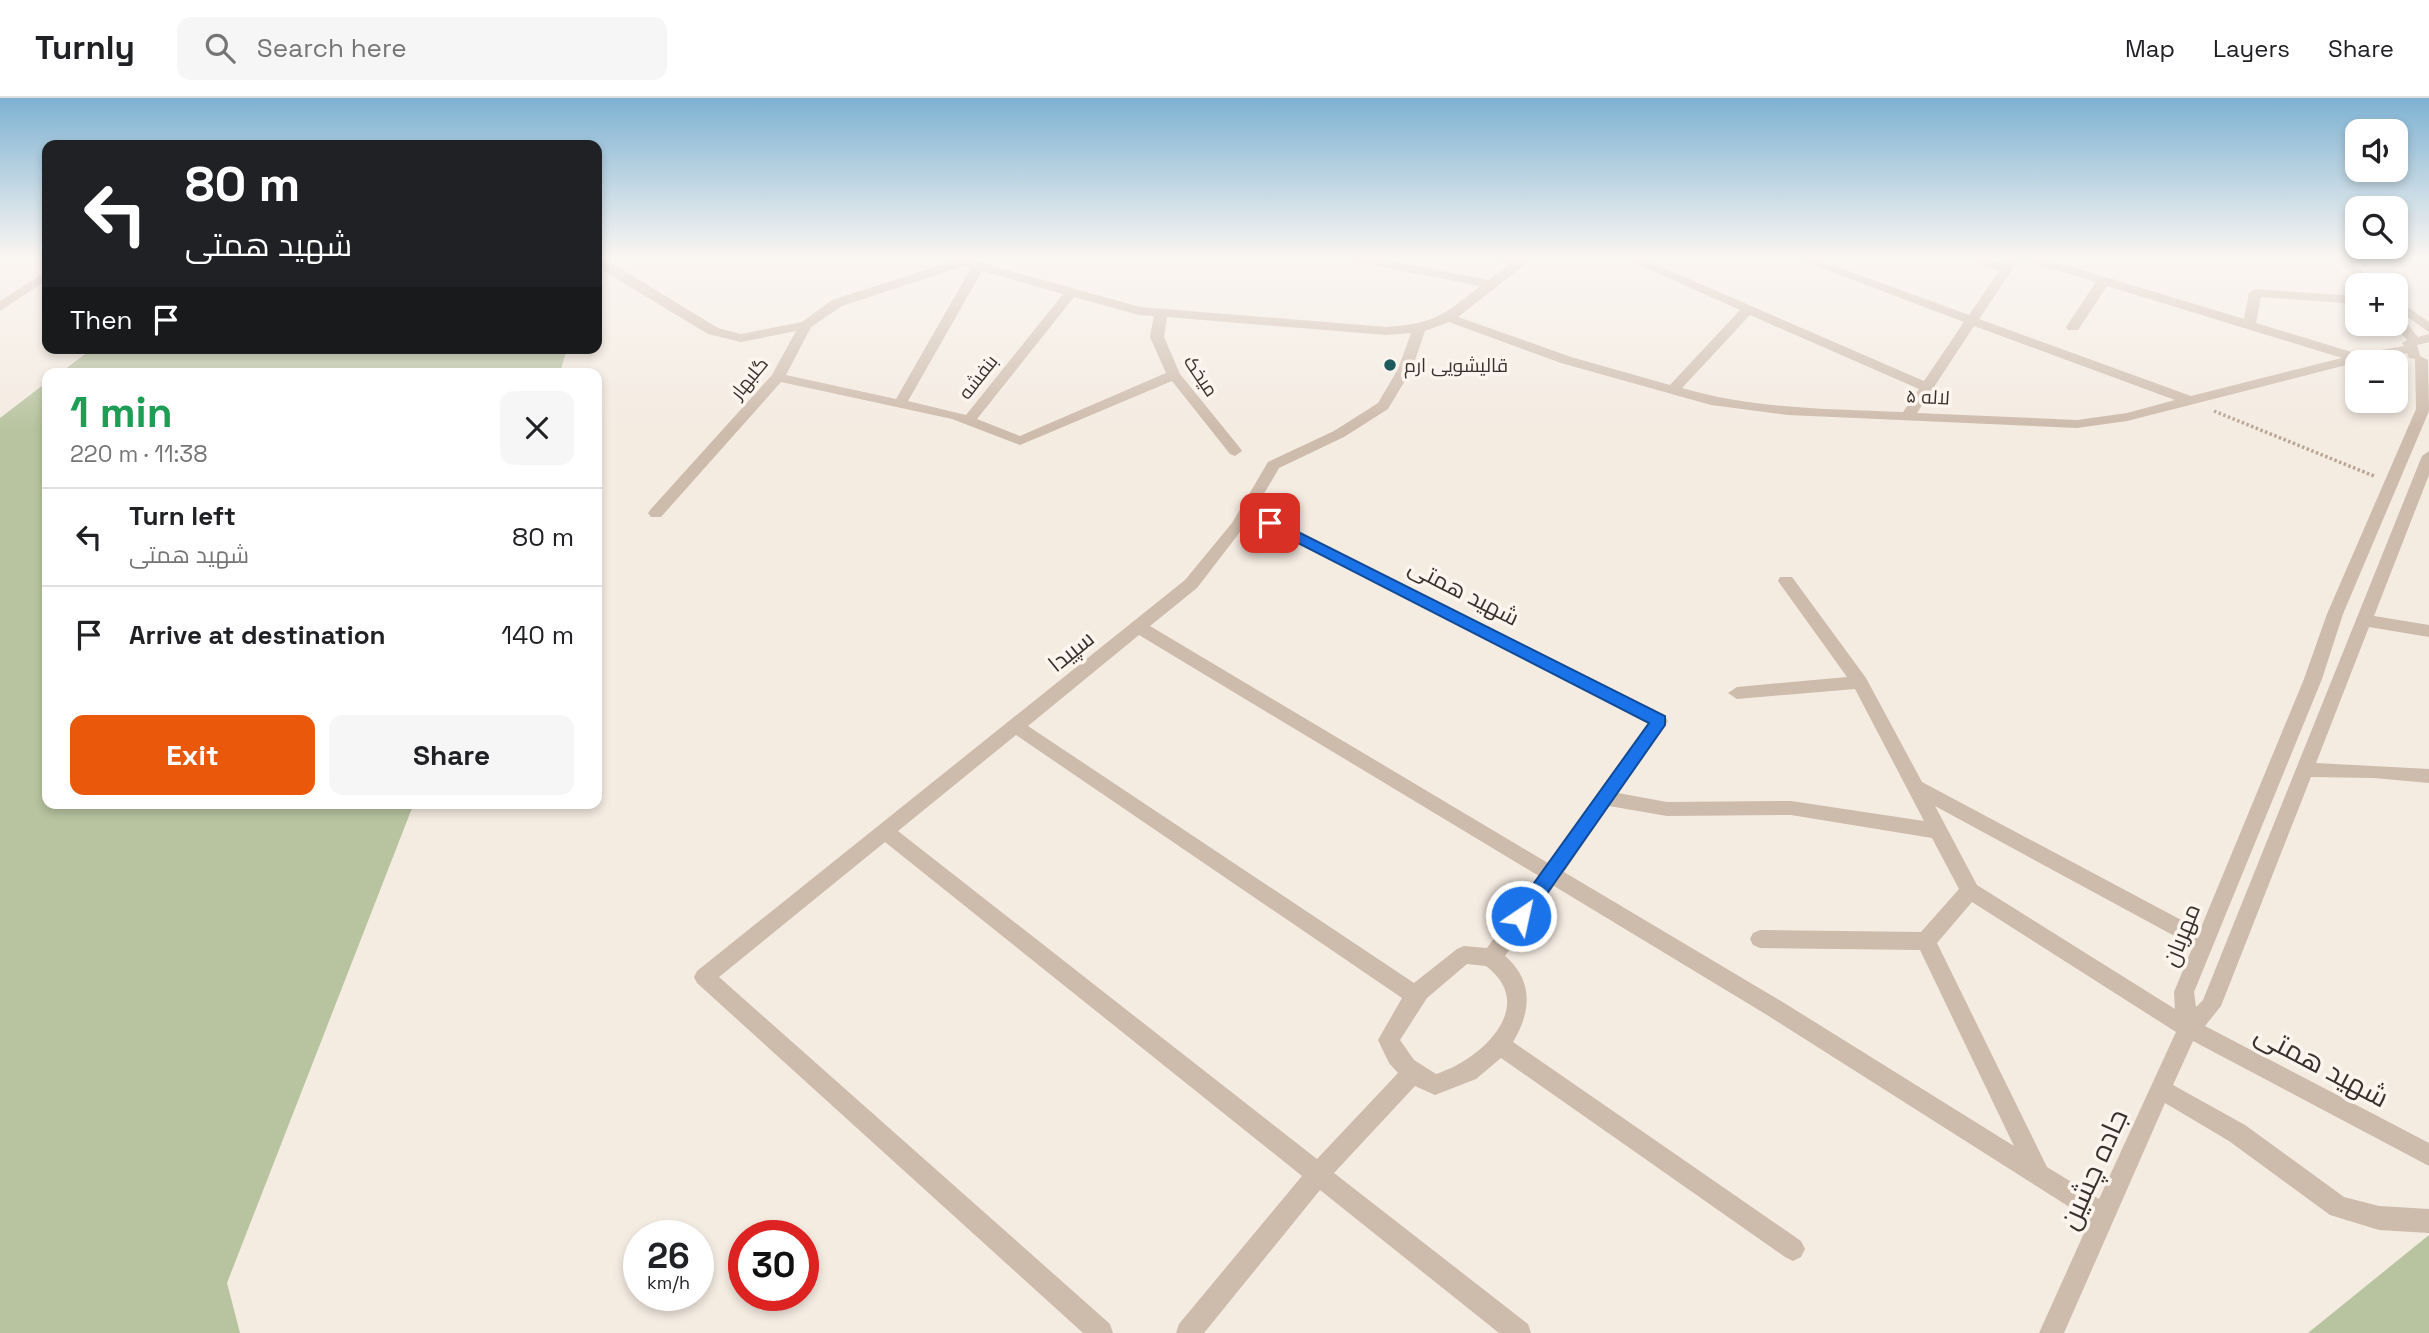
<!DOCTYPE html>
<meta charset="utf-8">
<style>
body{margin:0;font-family:"Space Grotesk",Cairo,sans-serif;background:#f6f6f6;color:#202124;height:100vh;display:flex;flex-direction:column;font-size:26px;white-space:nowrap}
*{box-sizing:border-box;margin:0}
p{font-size:23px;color:#757577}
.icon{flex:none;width:38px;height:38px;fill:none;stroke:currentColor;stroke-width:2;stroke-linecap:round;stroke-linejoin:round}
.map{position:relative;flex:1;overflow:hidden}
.drawer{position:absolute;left:42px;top:270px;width:560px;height:441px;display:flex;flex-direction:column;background:#fff;border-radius:14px;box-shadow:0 4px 10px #0003}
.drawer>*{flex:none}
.hud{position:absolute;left:42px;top:42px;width:560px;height:214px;border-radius:14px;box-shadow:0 4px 10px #0003;background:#202124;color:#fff;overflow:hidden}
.buttons{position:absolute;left:2345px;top:21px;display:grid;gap:14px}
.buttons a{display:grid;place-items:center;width:63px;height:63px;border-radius:14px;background:#fff;box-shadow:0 4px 10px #0003;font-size:35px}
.speed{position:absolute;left:623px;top:1122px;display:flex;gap:14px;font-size:35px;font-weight:700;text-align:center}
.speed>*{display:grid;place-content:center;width:91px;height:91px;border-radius:50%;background:#fff;box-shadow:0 4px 10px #0003;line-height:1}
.speed small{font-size:18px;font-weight:400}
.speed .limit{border:10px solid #d22;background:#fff;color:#111}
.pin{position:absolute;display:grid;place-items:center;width:60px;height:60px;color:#fff;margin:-30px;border-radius:14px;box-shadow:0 4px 10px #0006}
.me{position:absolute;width:77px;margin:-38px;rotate:34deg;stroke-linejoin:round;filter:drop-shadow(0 0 5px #0008)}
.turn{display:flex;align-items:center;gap:24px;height:147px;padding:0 28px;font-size:32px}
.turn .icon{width:91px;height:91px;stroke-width:2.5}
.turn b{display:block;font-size:49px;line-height:60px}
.then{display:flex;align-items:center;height:66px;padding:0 28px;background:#0003;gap:14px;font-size:26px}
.round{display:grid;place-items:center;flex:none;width:74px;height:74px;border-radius:14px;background:#f6f6f6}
.overview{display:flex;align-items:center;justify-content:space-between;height:119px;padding:0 28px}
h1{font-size:42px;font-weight:800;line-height:52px;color:#1e9e55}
.action{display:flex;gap:14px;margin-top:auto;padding:14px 28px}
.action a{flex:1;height:80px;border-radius:14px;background:#ea580c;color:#fff;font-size:28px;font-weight:800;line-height:80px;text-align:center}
.action a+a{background:#f6f6f6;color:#202124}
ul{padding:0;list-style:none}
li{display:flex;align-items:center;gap:21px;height:98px;padding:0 28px;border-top:2px solid #e0e0e0}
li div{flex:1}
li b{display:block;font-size:26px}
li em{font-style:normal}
header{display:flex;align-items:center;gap:42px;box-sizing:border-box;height:98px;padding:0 35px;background:#fff;border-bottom:2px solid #e0e0e0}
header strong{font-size:33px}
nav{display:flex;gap:38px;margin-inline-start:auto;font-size:24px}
.search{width:490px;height:63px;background:#f6f6f6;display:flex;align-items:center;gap:18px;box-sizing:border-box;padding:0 24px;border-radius:14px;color:#757577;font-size:26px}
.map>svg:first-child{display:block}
</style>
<header>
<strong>Turnly</strong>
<div class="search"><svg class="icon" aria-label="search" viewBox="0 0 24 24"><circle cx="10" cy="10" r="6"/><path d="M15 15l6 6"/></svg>Search here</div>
<nav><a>Map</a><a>Layers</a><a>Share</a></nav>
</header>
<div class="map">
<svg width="2429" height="1235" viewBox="0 0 2429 1235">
<rect width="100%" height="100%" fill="#f4ebe1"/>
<g fill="#b8c4a0">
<polygon points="93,250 567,250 560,275 60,275"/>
<polygon points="47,284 47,705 414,705 227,1185 240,1235 0,1235 0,320"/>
<polygon points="2429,1137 2429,1235 2308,1235"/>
</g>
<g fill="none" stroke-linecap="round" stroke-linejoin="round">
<polyline stroke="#b9a596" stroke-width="3.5" stroke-dasharray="2.5 2.5" stroke-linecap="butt" points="2214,313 2374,378"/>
<g fill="#cdbbac" fill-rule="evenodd">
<path d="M 935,158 L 968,161 L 1140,209 L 1386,229 C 1434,226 1444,217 1480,188 L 1347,162 L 1341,158 L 1366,158 L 1488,182 L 1509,167 L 1492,158 L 1517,161 L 1522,158 L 1536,158 L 1458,219 L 1571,259 L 1670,287 L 1740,212 L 1619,158 L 1636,158 L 1924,283 L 1964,224 L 1790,158 L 1808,158 L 1969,217 L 1999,173 L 1963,158 L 1981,158 L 2003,166 L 2009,158 L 2036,158 L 2244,221 L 2249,195 L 2255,191 L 2357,198 L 2357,206 L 2261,199 L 2256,225 L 2358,256 L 2404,248 L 2402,245 L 2407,242 L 2393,226 L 2396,226 L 2396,217 L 2401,218 L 2418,239 L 2429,236 L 2429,244 L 2417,247 L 2420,258 L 2428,262 L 2429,313 L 2343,516 L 2322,581 L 2194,894 L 2196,909 L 2203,902 L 2422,358 L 2429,353 L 2429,377 L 2374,518 L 2429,527 L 2429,539 L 2369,529 L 2316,665 L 2429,671 L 2429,685 L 2374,680 L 2311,679 L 2221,908 L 2205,928 L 2429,1045 L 2429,1068 L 2193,943 L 2173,987 L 2245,1027 L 2344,1099 L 2379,1108 L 2429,1111 L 2429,1135 L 2379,1132 L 2330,1117 L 2229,1043 L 2165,1005 L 2064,1235 L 2039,1235 L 2090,1122 L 1767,917 L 1554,788 L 1505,858 C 1534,883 1531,914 1513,944 L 1801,1143 L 1805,1151 L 1801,1159 L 1793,1163 L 1785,1159 L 1501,960 L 1476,981 L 1435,997 L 1415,988 L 1334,1075 L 1528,1226 L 1531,1235 L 1499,1235 L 1320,1092 L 1204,1235 L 1176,1235 L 1179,1226 L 1302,1078 L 885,744 L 719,879 L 1110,1226 L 1113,1235 L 1083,1235 L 697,885 L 694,879 L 697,873 L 1185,482 L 1232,425 L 1268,364 L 1334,333 L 1378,305 L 1398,271 L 1411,235 L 1386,237 L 1167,219 L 1164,239 L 1180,276 L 1240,350 L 1242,353 L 1235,358 L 1230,356 L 1172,283 L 1020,347 L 952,321 L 781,284 L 661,419 L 651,419 L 648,415 L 651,411 L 772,277 L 796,233 L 741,244 L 708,236 L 597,169 L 597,161 L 613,166 L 718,230 L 741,236 L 802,224 L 832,202 L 950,164 ZM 2019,161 L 2096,184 L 2066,229 L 2068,232 L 2078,232 L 2107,188 L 2342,260 L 2191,298 L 1979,221 ZM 964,168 L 971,170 L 896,301 L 786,277 L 811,229 L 842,208 ZM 982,173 L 1063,196 L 966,317 L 908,303 ZM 1074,199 L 1139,217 L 1154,218 L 1150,239 L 1166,275 L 1020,338 L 977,321 ZM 1750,217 L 1919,291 L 1903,314 C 1829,311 1754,311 1682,290 ZM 1449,224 L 1561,265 L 1711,307 L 1788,317 L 2077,330 L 2127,323 L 2358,264 L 2407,255 L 2409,260 L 2415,261 L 2416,311 L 2327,516 L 2304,581 L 2200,832 L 1922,684 L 1866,580 L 1792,479 L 1780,479 L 1778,483 L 1847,579 L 1737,589 L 1728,595 L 1737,601 L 1855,591 L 1924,723 L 1791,703 L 1667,704 L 1618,695 L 1665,628 L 1668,623 L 1665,618 L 1255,411 L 1279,370 L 1344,339 L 1388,311 L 1412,271 L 1425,233 ZM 1974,228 L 2175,302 L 2127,315 L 2077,322 L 1917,315 ZM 1250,421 L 1648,625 L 1548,765 L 1150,528 L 1197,490 ZM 1139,537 L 1539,778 L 1487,850 L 1464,848 L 1457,851 L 1414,885 L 1028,628 ZM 1016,637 L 1402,900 L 1378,942 L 1389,965 L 1398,975 L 1317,1061 L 898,733 ZM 1609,708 L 1667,718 L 1791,717 L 1932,740 L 1959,791 L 1921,834 L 1760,832 L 1753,835 L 1750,841 L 1753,847 L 1760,850 L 1920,852 L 2014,1048 L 1781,903 L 1564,774 ZM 1935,708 L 2193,848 L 2174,894 L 2175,911 L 1977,787 ZM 1972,804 L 2176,934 L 2099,1101 L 2047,1069 L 1937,845 ZM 1467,866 L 1486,868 C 1539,908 1481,962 1436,976 L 1414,962 L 1400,942 L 1427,900 Z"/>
<polygon points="2331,158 2345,158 2378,187 2365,187"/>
<polygon points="47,173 47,182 0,213 0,203"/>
<polygon points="2396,201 2429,224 2429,234 2396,211"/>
</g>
</g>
<linearGradient id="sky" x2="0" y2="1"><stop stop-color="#7eb2d2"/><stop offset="0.48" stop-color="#faf6f2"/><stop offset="1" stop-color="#faf6f2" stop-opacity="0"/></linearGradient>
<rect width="2429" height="331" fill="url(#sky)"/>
<polygon fill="#1a73e8" stroke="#114b97" stroke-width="2" points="1270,420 1665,618 1665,627 1527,824 1514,824 1512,818 1514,813 1649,625 1265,428 1263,425"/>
<circle fill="#1f5a5e" stroke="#fbf5ee" stroke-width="2.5" cx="1390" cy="267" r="7"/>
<g text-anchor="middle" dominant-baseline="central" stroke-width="7" stroke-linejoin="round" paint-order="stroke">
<g font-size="19" fill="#3b302b" stroke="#fbf5ee" text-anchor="start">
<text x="1404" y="267">قالیشویی ارم</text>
</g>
<g font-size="19" fill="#3b302b" stroke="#fbf5ee">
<text transform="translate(1201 278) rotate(56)">میخک</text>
<text transform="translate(978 279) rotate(-52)">بنفشه</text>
<text transform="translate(749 280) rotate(-51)">گلبهار</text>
<text transform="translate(1928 299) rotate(3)">لاله ۵</text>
</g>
<g font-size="23" fill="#3b302b" stroke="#fbf5ee">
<text transform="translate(1464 494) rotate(27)">شهید همتی</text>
<text transform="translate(1071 553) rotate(-39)">سپیدا</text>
<text transform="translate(2181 837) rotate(-68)">مهربان</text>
</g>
<g font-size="28" fill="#3b302b" stroke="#fbf5ee">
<text transform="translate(2322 967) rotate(28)">شهید همتی</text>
<text transform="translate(2093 1071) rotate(-66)">جاده چشین</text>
</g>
</g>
</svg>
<div class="buttons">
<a><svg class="icon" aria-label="sound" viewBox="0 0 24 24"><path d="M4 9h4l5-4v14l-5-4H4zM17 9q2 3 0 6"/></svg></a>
<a><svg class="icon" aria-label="search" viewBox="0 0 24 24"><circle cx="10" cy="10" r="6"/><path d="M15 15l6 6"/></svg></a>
<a>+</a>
<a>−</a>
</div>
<div class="speed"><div>26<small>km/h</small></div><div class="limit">30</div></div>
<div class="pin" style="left:1270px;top:425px;background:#d93025"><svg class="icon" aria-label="arrive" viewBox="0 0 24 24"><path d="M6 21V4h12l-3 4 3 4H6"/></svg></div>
<svg class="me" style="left:1521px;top:818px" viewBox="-20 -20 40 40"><circle r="17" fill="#1a73e8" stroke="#fff" stroke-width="3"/><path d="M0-11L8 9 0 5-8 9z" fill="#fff"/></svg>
<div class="hud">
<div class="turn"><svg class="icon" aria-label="left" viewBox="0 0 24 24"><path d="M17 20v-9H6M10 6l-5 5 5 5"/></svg><div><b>80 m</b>شهید همتی</div></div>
<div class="then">Then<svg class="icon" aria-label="arrive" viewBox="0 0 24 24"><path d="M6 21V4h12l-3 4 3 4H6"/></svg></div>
</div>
<section class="drawer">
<div class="overview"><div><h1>1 min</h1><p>220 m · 11:38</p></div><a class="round"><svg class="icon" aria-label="close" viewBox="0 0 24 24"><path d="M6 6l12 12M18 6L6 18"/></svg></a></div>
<ul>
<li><svg class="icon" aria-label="left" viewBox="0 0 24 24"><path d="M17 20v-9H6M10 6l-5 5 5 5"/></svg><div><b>Turn left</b><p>شهید همتی</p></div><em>80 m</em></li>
<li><svg class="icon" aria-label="arrive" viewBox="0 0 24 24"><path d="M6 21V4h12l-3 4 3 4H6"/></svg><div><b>Arrive at destination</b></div><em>140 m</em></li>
</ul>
<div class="action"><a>Exit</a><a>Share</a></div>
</section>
</div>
